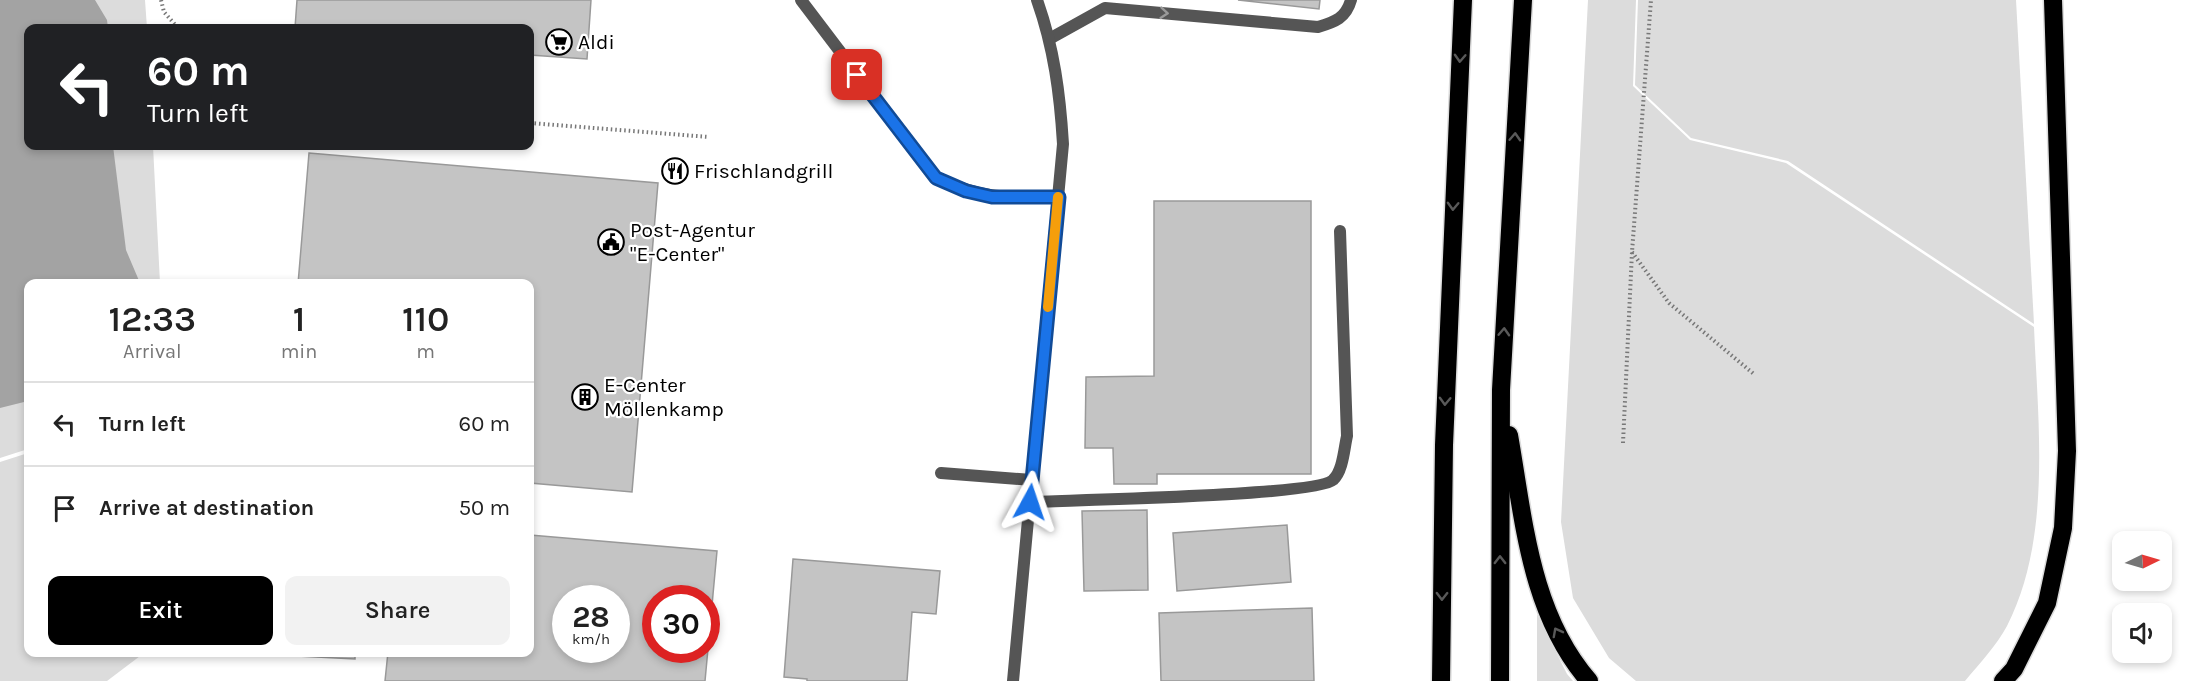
<!DOCTYPE html>
<meta charset="utf-8">
<style>
body{margin:0;font-family:Karla,sans-serif;background:#f2f2f2;color:#222;height:100vh;display:flex;flex-direction:column;font-size:22px;white-space:nowrap}
*{box-sizing:border-box;margin:0}
p{font-size:20px;color:#767676}
.icon{flex:none;width:33px;height:33px;fill:none;stroke:currentColor;stroke-width:2;stroke-linecap:round;stroke-linejoin:round}
.map{position:relative;flex:1;overflow:hidden}
.panel{position:absolute;left:24px;top:279px;width:510px;height:378px;display:flex;flex-direction:column;background:#fff;border-radius:12px;box-shadow:0 3px 9px #0003}
.panel>*{flex:none}
.guide{position:absolute;left:24px;top:24px;width:510px;height:126px;border-radius:12px;box-shadow:0 3px 9px #0003;background:#202124;color:#fff;overflow:hidden}
.needle{width:39px;rotate:85deg}
.buttons{position:absolute;left:2112px;top:531px;display:grid;gap:12px}
.buttons a{display:grid;place-items:center;width:60px;height:60px;border-radius:12px;background:#fff;box-shadow:0 3px 9px #0003;font-size:30px}
.speed{position:absolute;left:552px;top:585px;display:flex;gap:12px;font-size:30px;font-weight:700;text-align:center}
.speed>*{display:grid;place-content:center;width:78px;height:78px;border-radius:50%;background:#fff;box-shadow:0 3px 9px #0003;line-height:1}
.speed small{font-size:15px;font-weight:400}
.speed .limit{border:9px solid #d22;background:#fff;color:#111}
.pin{position:absolute;display:grid;place-items:center;width:51px;height:51px;color:#fff;margin:-26px;border-radius:12px;box-shadow:0 3px 9px #0006}
.me{position:absolute;width:66px;margin:-33px;rotate:5deg;stroke-linejoin:round;filter:drop-shadow(0 0 4px #0008)}
.turn{display:flex;align-items:center;gap:21px;height:126px;padding:0 24px;font-size:27px}
.turn .icon{width:78px;height:78px;stroke-width:2.5}
.turn b{display:block;font-size:42px;line-height:51px}
.eta{display:flex;justify-content:space-evenly;align-items:center;height:102px;text-align:center}
.eta b{font-size:36px;font-weight:600;line-height:42px}
.primary-button{display:flex;gap:12px;margin-top:auto;padding:12px 24px}
.primary-button a{flex:1;height:69px;border-radius:12px;background:#000;color:#fff;font-size:24px;font-weight:600;line-height:69px;text-align:center}
.primary-button a+a{background:#f2f2f2;color:#222}
ul{padding:0;list-style:none}
li{display:flex;align-items:center;gap:18px;height:84px;padding:0 24px;border-top:2px solid #e0e0e0}
li div{flex:1}
li b{display:block;font-size:22px}
li em{font-style:normal}
.map>svg:first-child{display:block}
</style>
<div class="map">
<svg width="2190" height="681" viewBox="0 0 2190 681">
<rect width="100%" height="100%" fill="#fff"/>
<g fill="#dcdcdc">
<polygon points="0,0 145,0 147,28 28,28 28,146 153,146 160,283 28,284 28,449 0,458"/>
<path d="M 1588,0 L 1636,0 L 1633,86 L 1690,140 L 1786,163 L 2034,327 C 2038,423 2052,538 2007,626 C 1997,645 1979,664 1965,681 L 1636,681 L 1609,658 L 1573,598 L 1561,522 Z"/>
<polygon points="1638,0 2016,0 2034,324 1788,161 1691,138 1635,85"/>
<polygon points="28,453 28,652 144,653 107,681 0,681 0,462"/>
<polygon points="1537,614 1567,674 1573,681 1537,681"/>
</g>
<polygon fill="#a3a3a3" points="0,0 95,0 107,20 108,28 28,28 28,146 113,146 126,250 140,283 28,284 28,401 0,408"/>
<g fill="#c4c4c4" stroke="#999" stroke-width="1.5" fill-rule="evenodd">
<polygon points="297,0 591,0 587,59 530,55 530,28 295,28"/>
<polygon points="1238,0 1320,0 1319,9"/>
<polygon points="309,153 658,183 632,492 530,483 530,284 298,284"/>
<polygon points="1154,201 1311,201 1311,474 1157,474 1157,484 1114,484 1113,448 1085,448 1086,377 1154,376"/>
<polygon points="1147,510 1148,590 1084,591 1082,511"/>
<polygon points="1287,525 1291,582 1177,591 1173,533"/>
<path d="M 530,535 L 717,551 L 705,681 L 385,681 L 388,652 L 530,652 ZM 566,598 L 616,598 L 616,650 L 566,650 ZM 656,598 L 706,598 L 706,650 L 656,650 Z"/>
<polygon points="793,559 940,571 936,614 912,612 907,681 807,681 807,679 784,677"/>
<polygon points="1312,608 1314,681 1161,681 1159,613"/>
<polygon points="295,652 355,652 355,659 297,656"/>
</g>
<g fill="none" stroke-linecap="round" stroke-linejoin="round">
<g stroke="#dbdbdb" stroke-width="21">
<g id="motorway">
<path d="M 1509,435 C 1524,520 1530,613 1589,681"/>
<polyline points="1441,681 1444,445 1463,0"/>
<polyline points="1500,681 1501,390 1523,0"/>
<polyline points="2003,681 2014,669 2047,603 2063,528 2067,451 2053,0"/>
</g>
</g>
<g stroke="#777" stroke-width="4" stroke-dasharray="1.5 3" stroke-linecap="butt">
<polyline points="161,0 164,12 178,28"/>
<polyline points="530,123 709,137"/>
<polyline points="1632,252 1669,303 1755,375"/>
<polyline points="1623,443 1632,252 1651,0"/>
</g>
<g stroke="#555" stroke-width="12">
<path d="M 801,0 L 936,178 C 985,200 1006,197 1059,197"/>
<path d="M 1051,38 L 1105,8 L 1318,27 C 1335,22 1346,18 1351,0"/>
<polyline points="941,473 1032,480"/>
<path d="M 1030,502 C 1071,500 1316,496 1333,480 C 1343,471 1344,449 1347,436 L 1340,231"/>
</g>
<path stroke="#555" stroke-width="12" d="M 1013,681 L 1063,144 C 1060,94 1054,48 1037,0"/>
<use href="#motorway" stroke="#000" stroke-width="18"/>
</g>
<defs><path id="oneway-chevron" d="M-2-3.5L2.5 0L-2 3.5" fill="none" stroke-width="1.6" stroke-linecap="round" stroke-linejoin="round" transform="scale(1.5)"/></defs>
<use stroke="#999" href="#oneway-chevron" transform="translate(1164 13) rotate(5)"/>
<g stroke="#595959">
<use href="#oneway-chevron" transform="translate(1460 58) rotate(93)"/>
<use href="#oneway-chevron" transform="translate(1515 137) rotate(-87)"/>
<use href="#oneway-chevron" transform="translate(1453 206) rotate(92)"/>
<use href="#oneway-chevron" transform="translate(1504 332) rotate(-87)"/>
<use href="#oneway-chevron" transform="translate(1445 401) rotate(92)"/>
<use href="#oneway-chevron" transform="translate(1500 560) rotate(-90)"/>
<use href="#oneway-chevron" transform="translate(1442 596) rotate(91)"/>
<use href="#oneway-chevron" transform="translate(1557 632) rotate(-118)"/>
</g>
<g fill="none" stroke-linecap="round" stroke-linejoin="round">
<g stroke="#114b97" stroke-width="15">
<polyline id="route" points="857,75 936,178 966,191 992,197 1059,197 1030,502"/>
</g>
<use href="#route" stroke="#1a73e8" stroke-width="10"/>
<polyline stroke="#f59e0b" stroke-width="10" points="1048,307 1058,197"/>
</g>
<defs>
<g id="supermarket-ring" transform="scale(1.35)"><circle r="9.5" fill="#fff" stroke="#000" stroke-width="1.5"/><path d="M-6-5.5h2.5l.6 2H6L4.5 2H-2.5L-4.4-4H-6ZM-1.5 3.2a1.3 1.3 0 1 0 .1 0ZM3 3.2a1.3 1.3 0 1 0 .1 0Z" fill="#000"/></g>
<g id="restaurant-ring" transform="scale(1.35)"><circle r="9.5" fill="#fff" stroke="#000" stroke-width="1.5"/><path d="M-5-6h1v4h1v-4h1v4h1v-4h1v5L-1.5 .5V6h-2V.5L-5-1ZM5-6V6H3V1.5H1.5Q1.5-4 5-6Z" fill="#000"/></g>
<g id="civic-ring" transform="scale(1.35)"><circle r="9.5" fill="#fff" stroke="#000" stroke-width="1.5"/><path d="M-.6-6.5H3V-4.5H.6V-3L4-1V1h2V6H-6V1h2V-1L-.6-3ZM-1.2 2.5V6h2.4V2.5Z" fill="#000"/></g>
<g id="building-ring" transform="scale(1.35)"><circle r="9.5" fill="#fff" stroke="#000" stroke-width="1.5"/><path d="M-4-6H4V6H1V3H-1V6H-4ZM-2.5-4.3h1.7v1.8h-1.7ZM.8-4.3h1.7v1.8H.8ZM-2.5-1h1.7V.8h-1.7ZM.8-1h1.7V.8H.8Z" fill="#000"/></g>
</defs>
<g fill-rule="evenodd">
<use href="#supermarket-ring" x="559" y="42"/>
<use href="#restaurant-ring" x="675" y="171"/>
<use href="#civic-ring" x="611" y="242"/>
<use href="#building-ring" x="585" y="397"/>
</g>
<g text-anchor="middle" dominant-baseline="central" stroke-width="4.5" stroke-linejoin="round" paint-order="stroke">
<g font-size="21" fill="#000" stroke="#fff" text-anchor="start">
<text x="578" y="42">Aldi</text>
<text x="694" y="171">Frischlandgrill</text>
<text x="630" y="230">Post-Agentur<tspan x="630" dy="24">"E-Center"</tspan></text>
<text x="604" y="385">E-Center<tspan x="604" dy="24">Möllenkamp</tspan></text>
</g>
</g>
</svg>
<div class="buttons">
<a><svg class="needle" viewBox="-14 -14 28 28"><path d="M0-13l5 13h-10z" fill="#e53935"/><path d="M0 13l5-13h-10z" fill="#767676"/></svg></a>
<a><svg class="icon" aria-label="sound" viewBox="0 0 24 24"><path d="M4 9h4l5-4v14l-5-4H4zM17 9q2 3 0 6"/></svg></a>
</div>
<div class="speed"><div>28<small>km/h</small></div><div class="limit">30</div></div>
<div class="pin" style="left:857px;top:75px;background:#d93025"><svg class="icon" aria-label="arrive" viewBox="0 0 24 24"><path d="M6 21V4h12l-3 4 3 4H6"/></svg></div>
<svg class="me" style="left:1030px;top:502px" viewBox="-20 -20 40 40"><path d="M0-17L14 15 0 8-14 15z" fill="#1a73e8" stroke="#fff" stroke-width="4"/></svg>
<div class="guide">
<div class="turn"><svg class="icon" aria-label="left" viewBox="0 0 24 24"><path d="M17 20v-9H6M10 6l-5 5 5 5"/></svg><div><b>60 m</b>Turn left</div></div>
</div>
<section class="panel">
<div class="eta">
<div><b>12:33</b><p>Arrival</p></div>
<div><b>1</b><p>min</p></div>
<div><b>110</b><p>m</p></div>
</div>
<ul>
<li><svg class="icon" aria-label="left" viewBox="0 0 24 24"><path d="M17 20v-9H6M10 6l-5 5 5 5"/></svg><div><b>Turn left</b></div><em>60 m</em></li>
<li><svg class="icon" aria-label="arrive" viewBox="0 0 24 24"><path d="M6 21V4h12l-3 4 3 4H6"/></svg><div><b>Arrive at destination</b></div><em>50 m</em></li>
</ul>
<div class="primary-button"><a>Exit</a><a>Share</a></div>
</section>
</div>
